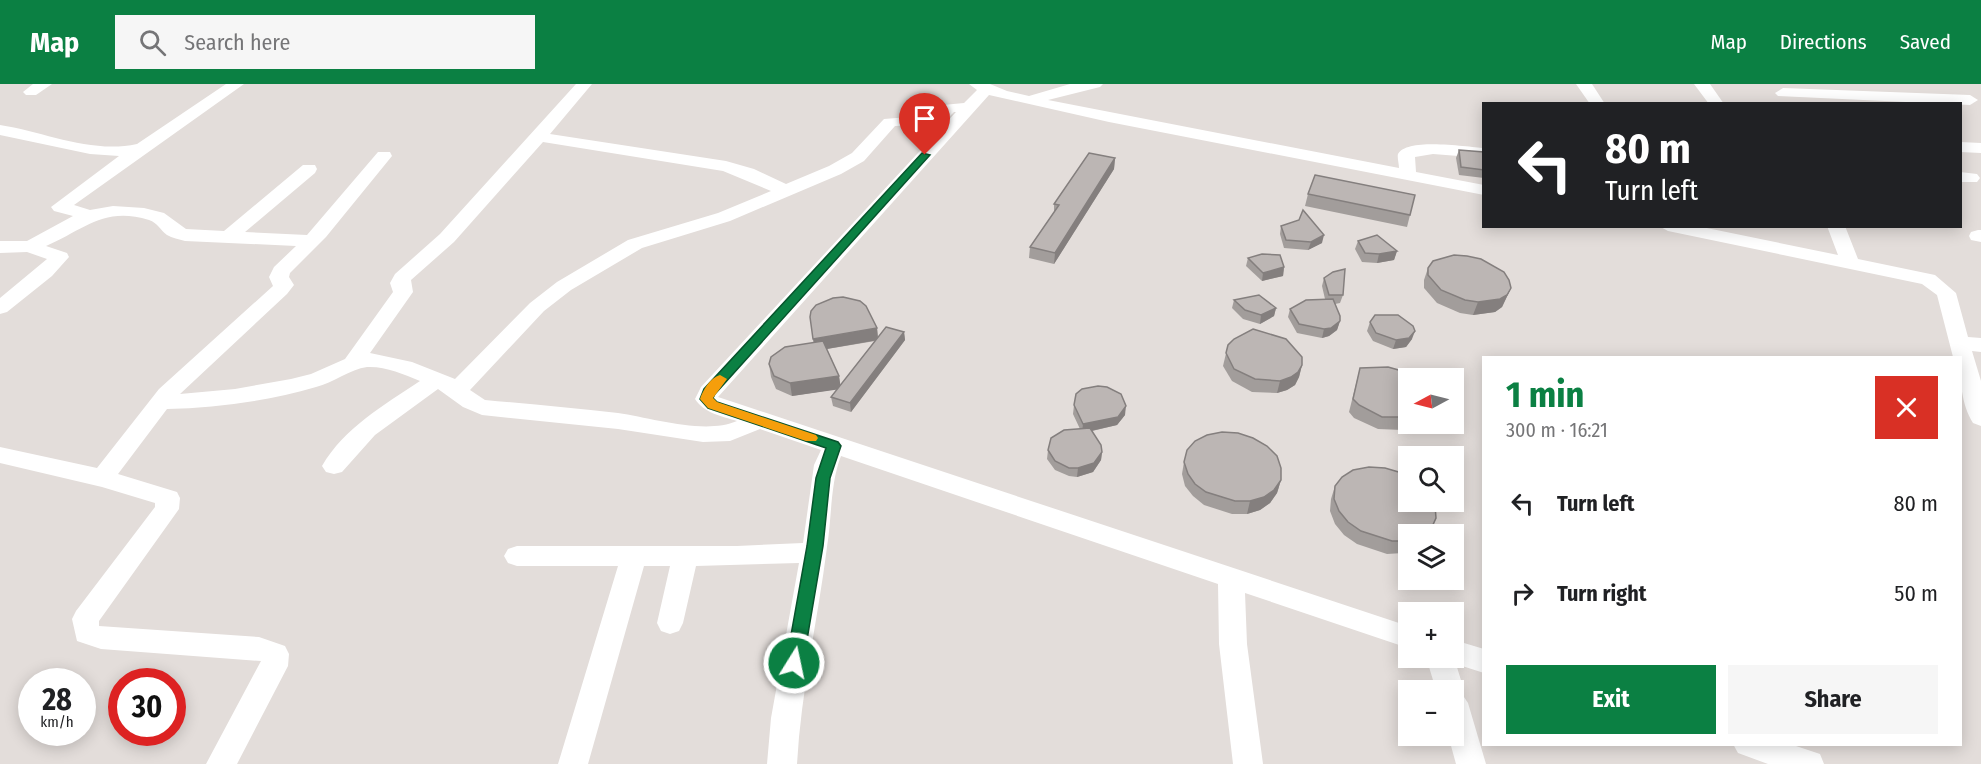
<!DOCTYPE html>
<meta charset="utf-8">
<style>
body{margin:0;font-family:"Fira Sans Condensed",sans-serif;background:#f6f6f6;color:#202124;height:100vh;display:flex;flex-direction:column;font-size:22px;white-space:nowrap}
*{box-sizing:border-box;margin:0}
p{font-size:20px;color:#757577}
.icon{flex:none;width:33px;height:33px;fill:none;stroke:currentColor;stroke-width:2;stroke-linecap:round;stroke-linejoin:round}
.map{position:relative;flex:1;overflow:hidden}
.drawer{position:absolute;left:1482px;top:272px;width:480px;height:390px;display:flex;flex-direction:column;background:#fff;border-radius:0px;box-shadow:0 3px 15px #0003}
.drawer>*{flex:none}
.hud{position:absolute;left:1482px;top:18px;width:480px;height:126px;border-radius:0px;box-shadow:0 3px 15px #0003;background:#202124;color:#fff;overflow:hidden}
.needle{width:39px;rotate:263deg}
.controls{position:absolute;left:1398px;top:284px;display:grid;gap:12px}
.controls a{display:grid;place-items:center;width:66px;height:66px;border-radius:0px;background:#fff;box-shadow:0 3px 15px #0003;font-size:30px}
.speed{position:absolute;left:18px;top:584px;display:flex;gap:12px;font-size:30px;font-weight:700;text-align:center}
.speed>*{display:grid;place-content:center;width:78px;height:78px;border-radius:50%;background:#fff;box-shadow:0 3px 15px #0003;line-height:1}
.speed small{font-size:15px;font-weight:400}
.speed .limit{border:9px solid #d22;background:#fff;color:#111}
.pin{position:absolute;display:grid;place-items:center;width:51px;height:51px;color:#fff;margin:-62px -26px;border-radius:50% 50% 50% 0;rotate:-45deg;box-shadow:0 0 6px #0007}
.pin .icon{rotate:45deg}
.me{position:absolute;width:66px;margin:-33px;rotate:10deg;stroke-linejoin:round;filter:drop-shadow(0 0 4px #0008)}
.turn{display:flex;align-items:center;gap:21px;height:126px;padding:0 24px;font-size:27px}
.turn .icon{width:78px;height:78px;stroke-width:2.5}
.turn b{display:block;font-size:42px;line-height:51px}
.round{display:grid;place-items:center;flex:none;width:63px;height:63px;border-radius:0px;background:#f6f6f6}
.headline{display:flex;align-items:center;justify-content:space-between;height:102px;padding:0 24px}
h1{font-size:36px;font-weight:700;line-height:45px;color:#0b8043}
.button{display:flex;gap:12px;margin-top:auto;padding:12px 24px}
.button a{flex:1;height:69px;border-radius:0px;background:#0b8043;color:#fff;font-size:24px;font-weight:700;line-height:69px;text-align:center}
.button a+a{background:#f6f6f6;color:#202124}
ul{padding:0;list-style:none}
li{display:flex;align-items:center;gap:18px;height:90px;padding:0 24px}
li div{flex:1}
li b{display:block;font-size:22px}
li em{font-style:normal}
header{display:flex;align-items:center;gap:36px;box-sizing:border-box;height:84px;padding:0 30px;background:#0b8043;color:#fff}
header strong{font-size:28px}
nav{display:flex;gap:33px;margin-inline-start:auto;font-size:21px}
.search{width:420px;height:54px;background:#f6f6f6;display:flex;align-items:center;gap:15px;box-sizing:border-box;padding:0 21px;border-radius:0px;color:#757577;font-size:22px}
.map>svg:first-child{display:block}
</style>
<header>
<strong>Map</strong>
<div class="search"><svg class="icon" aria-label="search" viewBox="0 0 24 24"><circle cx="10" cy="10" r="6"/><path d="M15 15l6 6"/></svg>Search here</div>
<nav><a>Map</a><a>Directions</a><a>Saved</a></nav>
</header>
<div class="map">
<svg width="1981" height="680" viewBox="0 0 1981 680">
<rect width="100%" height="100%" fill="#e3ddda"/>
<g fill="none" stroke-linecap="round" stroke-linejoin="round">
<g fill="#fff" fill-rule="evenodd">
<polygon points="33,0 52,0 36,11 26,11 23,8"/>
<path d="M 226,0 L 244,0 L 74,121 L 90,126 L 113,122 L 144,124 L 164,129 L 186,145 L 224,147 L 303,81 L 315,81 L 317,85 L 315,89 L 245,148 L 307,151 L 378,68 L 390,68 L 392,72 L 326,153 L 290,189 L 289,193 L 294,201 L 287,210 L 180,310 L 235,305 L 291,295 L 311,290 L 345,275 L 393,208 L 390,199 L 395,190 L 440,150 L 576,0 L 592,0 L 550,50 L 726,77 L 754,85 L 786,100 L 829,82 L 852,69 L 884,35 L 934,31 L 943,21 L 964,19 L 977,6 L 969,0 L 990,0 L 1007,7 L 1029,12 L 1070,0 L 1103,0 L 1100,3 L 1048,16 L 1399,84 C 1399,80 1397,73 1398,70 C 1407,53 1468,63 1484,64 L 1484,74 L 1433,70 L 1415,73 L 1416,88 L 1484,101 L 1484,111 L 1109,38 L 989,11 L 718,313 L 1408,542 L 1408,564 L 1245,509 L 1247,560 L 1263,680 L 1233,680 L 1219,560 L 1218,500 L 841,372 C 830,400 832,433 827,463 C 818,535 801,607 797,680 L 767,680 L 771,634 L 799,479 L 696,482 L 683,539 L 679,547 L 670,550 L 661,547 L 657,539 L 670,482 L 644,482 L 588,680 L 558,680 L 618,482 L 517,482 L 508,479 L 504,472 L 508,465 L 517,462 L 737,462 L 803,459 L 814,381 L 821,366 L 760,345 L 730,357 L 703,358 L 618,345 L 482,331 L 463,323 L 438,305 L 375,351 L 342,388 L 334,390 L 326,388 L 322,382 C 344,344 384,321 420,297 C 403,290 385,282 367,283 C 350,285 333,299 316,303 C 268,317 217,324 167,325 L 118,390 L 177,408 L 180,414 L 179,425 L 99,537 L 99,542 L 259,553 L 285,562 L 289,570 L 288,582 L 237,680 L 206,680 L 261,577 L 101,565 L 77,557 L 72,535 L 76,527 L 155,423 L 155,419 L 102,403 L 0,379 L 0,363 L 97,384 L 159,305 L 273,202 L 269,193 L 274,183 L 296,162 L 185,157 C 179,155 172,154 167,151 C 160,146 158,139 149,136 C 103,122 84,146 46,162 L 67,169 L 69,173 L 52,192 L 7,228 L 0,230 L 0,214 L 47,175 L 27,168 L 0,169 L 0,157 L 27,157 L 73,132 L 54,127 L 51,123 L 119,72 L 90,70 L 0,51 L 0,41 C 45,48 91,70 137,60 ZM 954,28 L 956,28 L 701,303 L 695,315 C 704,329 721,332 737,337 C 705,351 652,334 618,329 C 574,324 529,320 485,316 L 470,306 L 544,227 L 571,206 L 642,164 L 730,137 L 841,90 L 864,77 L 895,42 L 938,40 L 944,38 ZM 543,58 L 723,87 L 771,107 L 718,129 L 628,156 L 557,198 L 530,219 L 455,295 L 412,278 L 370,269 L 413,208 L 411,196 L 454,158 Z"/>
<polygon points="1576,0 1592,0 1605,20 1590,20"/>
<polygon points="1694,0 1710,0 1724,20 1709,20"/>
<polygon points="1783,4 1970,11 1978,16 1970,21 1778,12 1775,9"/>
<polygon points="1960,58 1981,59 1981,69 1960,68"/>
<polygon points="1960,88 1977,90 1980,94 1977,98 1960,98"/>
<path d="M 1659,142 L 1697,142 L 1838,171 L 1827,142 L 1845,142 L 1858,175 L 1935,191 L 1956,209 L 1968,253 L 1981,254 L 1981,268 L 1972,267 L 1981,297 L 1981,342 L 1973,339 C 1961,320 1960,295 1960,273 L 1953,273 L 1937,211 L 1922,200 L 1668,147 Z"/>
<polygon points="1978,146 1981,146 1981,158 1971,156 1969,152 1971,148"/>
<polygon points="1454,556 1484,565 1484,589 1456,580 1464,606 1462,610 1468,619 1486,680 1456,680 1448,651 1454,651 1454,606 1436,606 1426,573 1454,573"/>
<polygon points="1733,660 1790,660 1820,670 1824,680 1768,680 1738,669"/>
</g>
</g>
<g fill="#a29d9b" fill-rule="evenodd">
<polygon points="1459,66 1484,68 1484,94 1459,91 1456,74"/>
<polygon points="1115,74 1114,85 1054,180 1029,174 1030,163 1054,129 1054,120"/>
<polygon points="1308,110 1410,131 1407,143 1305,122"/>
<polygon points="1299,136 1322,159 1308,166 1284,164 1280,150 1281,142"/>
<polygon points="1358,157 1397,167 1394,176 1377,179 1362,178 1355,165"/>
<polygon points="1248,174 1284,183 1283,192 1262,197 1246,182"/>
<polygon points="1428,184 1511,204 1502,223 1495,228 1473,231 1460,229 1437,219 1424,204 1424,196"/>
<polygon points="1324,194 1343,211 1340,219 1335,220 1340,237 1337,246 1329,252 1322,254 1297,249 1288,233 1290,225 1325,215 1322,202"/>
<polygon points="1234,216 1276,224 1274,232 1260,240 1243,235 1232,224"/>
<path d="M 810,233 L 877,244 L 878,253 L 904,248 L 905,256 L 851,328 L 833,322 L 831,313 L 837,305 L 792,312 L 776,305 L 771,293 L 769,280 L 814,258 ZM 875,257 L 840,302 L 839,292 L 827,265 Z"/>
<polygon points="1370,238 1412,255 1406,263 1393,265 1373,257 1367,247"/>
<polygon points="1228,261 1302,281 1299,293 1295,301 1287,306 1277,309 1252,308 1232,297 1223,282"/>
<polygon points="1360,284 1402,287 1408,339 1418,339 1414,343 1403,346 1378,345 1354,334 1349,328"/>
<polygon points="1074,321 1125,331 1117,341 1092,347 1102,368 1101,376 1093,388 1077,393 1069,392 1055,386 1047,375 1048,366 1080,345 1073,330"/>
<polygon points="1184,378 1281,396 1277,409 1270,419 1260,426 1247,430 1232,430 1204,421 1193,412 1185,402 1182,390"/>
<polygon points="1335,402 1436,434 1429,450 1408,450 1408,467 1403,469 1387,470 1357,460 1344,451 1335,440 1330,427 1331,415"/>
<polygon points="1484,460 1484,479 1482,464"/>
</g>
<g fill="#847f7e">
<polygon points="1115,74 1114,85 1054,180 1055,169"/>
<polygon points="1324,151 1322,159 1308,166 1311,158"/>
<polygon points="1397,167 1394,176 1377,179 1379,170"/>
<polygon points="1284,183 1283,192 1262,197 1263,189"/>
<polygon points="1511,204 1502,223 1495,228 1473,231 1478,218"/>
<polygon points="1276,224 1274,232 1260,240 1261,231"/>
<polygon points="1340,237 1337,246 1329,252 1322,254 1324,245"/>
<polygon points="877,244 878,256 815,267 813,255"/>
<polygon points="1415,247 1412,255 1406,263 1393,265 1396,256"/>
<polygon points="904,248 905,256 851,328 850,319"/>
<polygon points="1302,281 1299,293 1295,301 1287,306 1277,309 1280,297"/>
<polygon points="839,292 841,305 792,312 790,299"/>
<polygon points="1126,322 1125,331 1117,341 1082,349 1083,340"/>
<polygon points="1408,333 1408,339 1418,339 1414,343 1403,346"/>
<polygon points="1102,368 1101,376 1093,388 1077,393 1078,384"/>
<polygon points="1281,396 1277,409 1270,419 1260,426 1247,430 1250,417"/>
<polygon points="1436,434 1429,450 1424,450"/>
<polygon points="1408,457 1408,467 1403,469"/>
</g>
<g fill="#bcb6b4" stroke="#847f7e" stroke-width="1.5">
<polygon points="1459,66 1484,68 1484,86 1461,83"/>
<polygon points="1089,69 1115,74 1055,169 1030,163 1059,121 1054,120"/>
<polygon points="1315,91 1415,111 1410,131 1308,110"/>
<polygon points="1303,126 1324,151 1311,158 1286,156 1281,142 1299,136"/>
<polygon points="1377,151 1397,167 1379,170 1365,169 1358,157"/>
<polygon points="1262,170 1280,171 1284,183 1263,189 1248,174"/>
<polygon points="1454,171 1467,172 1481,175 1504,188 1509,196 1511,204 1507,211 1500,215 1478,218 1465,216 1441,206 1428,191 1428,184 1433,177"/>
<polygon points="1345,185 1343,211 1329,211 1324,194 1333,188"/>
<polygon points="1259,211 1276,224 1261,231 1245,226 1234,216"/>
<polygon points="843,213 860,217 866,222 877,244 813,255 810,233 811,227 816,221 833,214"/>
<polygon points="1333,215 1340,232 1340,237 1331,244 1324,245 1299,240 1290,225 1306,216"/>
<polygon points="1375,231 1398,231 1413,242 1415,247 1409,254 1396,256 1376,249 1370,238"/>
<polygon points="886,243 904,248 850,319 831,313"/>
<polygon points="1253,245 1286,255 1302,273 1302,281 1298,288 1291,293 1280,297 1255,295 1234,285 1226,269 1228,261 1234,255"/>
<polygon points="823,257 839,292 790,299 774,292 769,280 771,273 785,263"/>
<polygon points="1388,283 1402,287 1413,294 1408,294 1408,333 1382,333 1359,321 1353,315 1360,284"/>
<polygon points="1098,302 1107,303 1121,310 1126,322 1118,333 1083,340 1074,321 1076,310 1082,305"/>
<polygon points="1090,344 1101,361 1102,368 1094,379 1078,384 1069,384 1055,377 1048,366 1051,354 1064,346"/>
<polygon points="1222,348 1238,349 1253,354 1267,362 1277,372 1281,384 1281,396 1274,406 1264,413 1250,417 1235,417 1206,408 1195,400 1188,390 1184,378 1187,366 1195,357 1207,351"/>
<polygon points="1369,383 1385,384 1402,389 1408,393 1408,417 1433,417 1435,421 1436,434 1431,445 1424,450 1408,450 1408,457 1392,457 1361,447 1348,438 1339,427 1334,415 1335,402 1342,393 1353,386"/>
</g>
<polygon fill="#0b8043" stroke="#07532c" stroke-width="1.5" points="922,69 930,71 715,310 713,314 717,318 838,358 841,362 830,394 823,462 803,579 800,584 794,586 788,584 786,579 807,462 816,394 826,364 708,324 700,315 704,305"/>
<path fill="#f59e0b" d="M 720,291 L 727,295 L 713,314 L 717,318 L 816,351 L 818,354 L 816,357 L 806,357 L 708,324 L 700,315 C 703,306 710,294 720,291 Z"/>
</svg>
<div class="controls">
<a><svg class="needle" viewBox="-14 -14 28 28"><path d="M0-13l5 13h-10z" fill="#e53935"/><path d="M0 13l5-13h-10z" fill="#757577"/></svg></a>
<a><svg class="icon" aria-label="search" viewBox="0 0 24 24"><circle cx="10" cy="10" r="6"/><path d="M15 15l6 6"/></svg></a>
<a><svg class="icon" aria-label="layers" viewBox="0 0 24 24"><path d="M12 4l9 5-9 5-9-5zM3 14l9 5 9-5"/></svg></a>
<a>+</a>
<a>−</a>
</div>
<div class="speed"><div>28<small>km/h</small></div><div class="limit">30</div></div>
<div class="pin" style="left:925px;top:71px;background:#d93025"><svg class="icon" aria-label="arrive" viewBox="0 0 24 24"><path d="M6 21V4h12l-3 4 3 4H6"/></svg></div>
<svg class="me" style="left:794px;top:579px" viewBox="-20 -20 40 40"><circle r="17" fill="#0b8043" stroke="#fff" stroke-width="3"/><path d="M0-11L8 9 0 5-8 9z" fill="#fff"/></svg>
<div class="hud">
<div class="turn"><svg class="icon" aria-label="left" viewBox="0 0 24 24"><path d="M17 20v-9H6M10 6l-5 5 5 5"/></svg><div><b>80 m</b>Turn left</div></div>
</div>
<section class="drawer">
<div class="headline"><div><h1>1 min</h1><p>300 m · 16:21</p></div><a class="round" style="background:#d93025;color:#fff"><svg class="icon" aria-label="close" viewBox="0 0 24 24"><path d="M6 6l12 12M18 6L6 18"/></svg></a></div>
<ul>
<li><svg class="icon" aria-label="left" viewBox="0 0 24 24"><path d="M17 20v-9H6M10 6l-5 5 5 5"/></svg><div><b>Turn left</b></div><em>80 m</em></li>
<li><svg class="icon" aria-label="right" viewBox="0 0 24 24"><path d="M7 20v-9h11M14 6l5 5-5 5"/></svg><div><b>Turn right</b></div><em>50 m</em></li>
</ul>
<div class="button"><a>Exit</a><a>Share</a></div>
</section>
</div>
